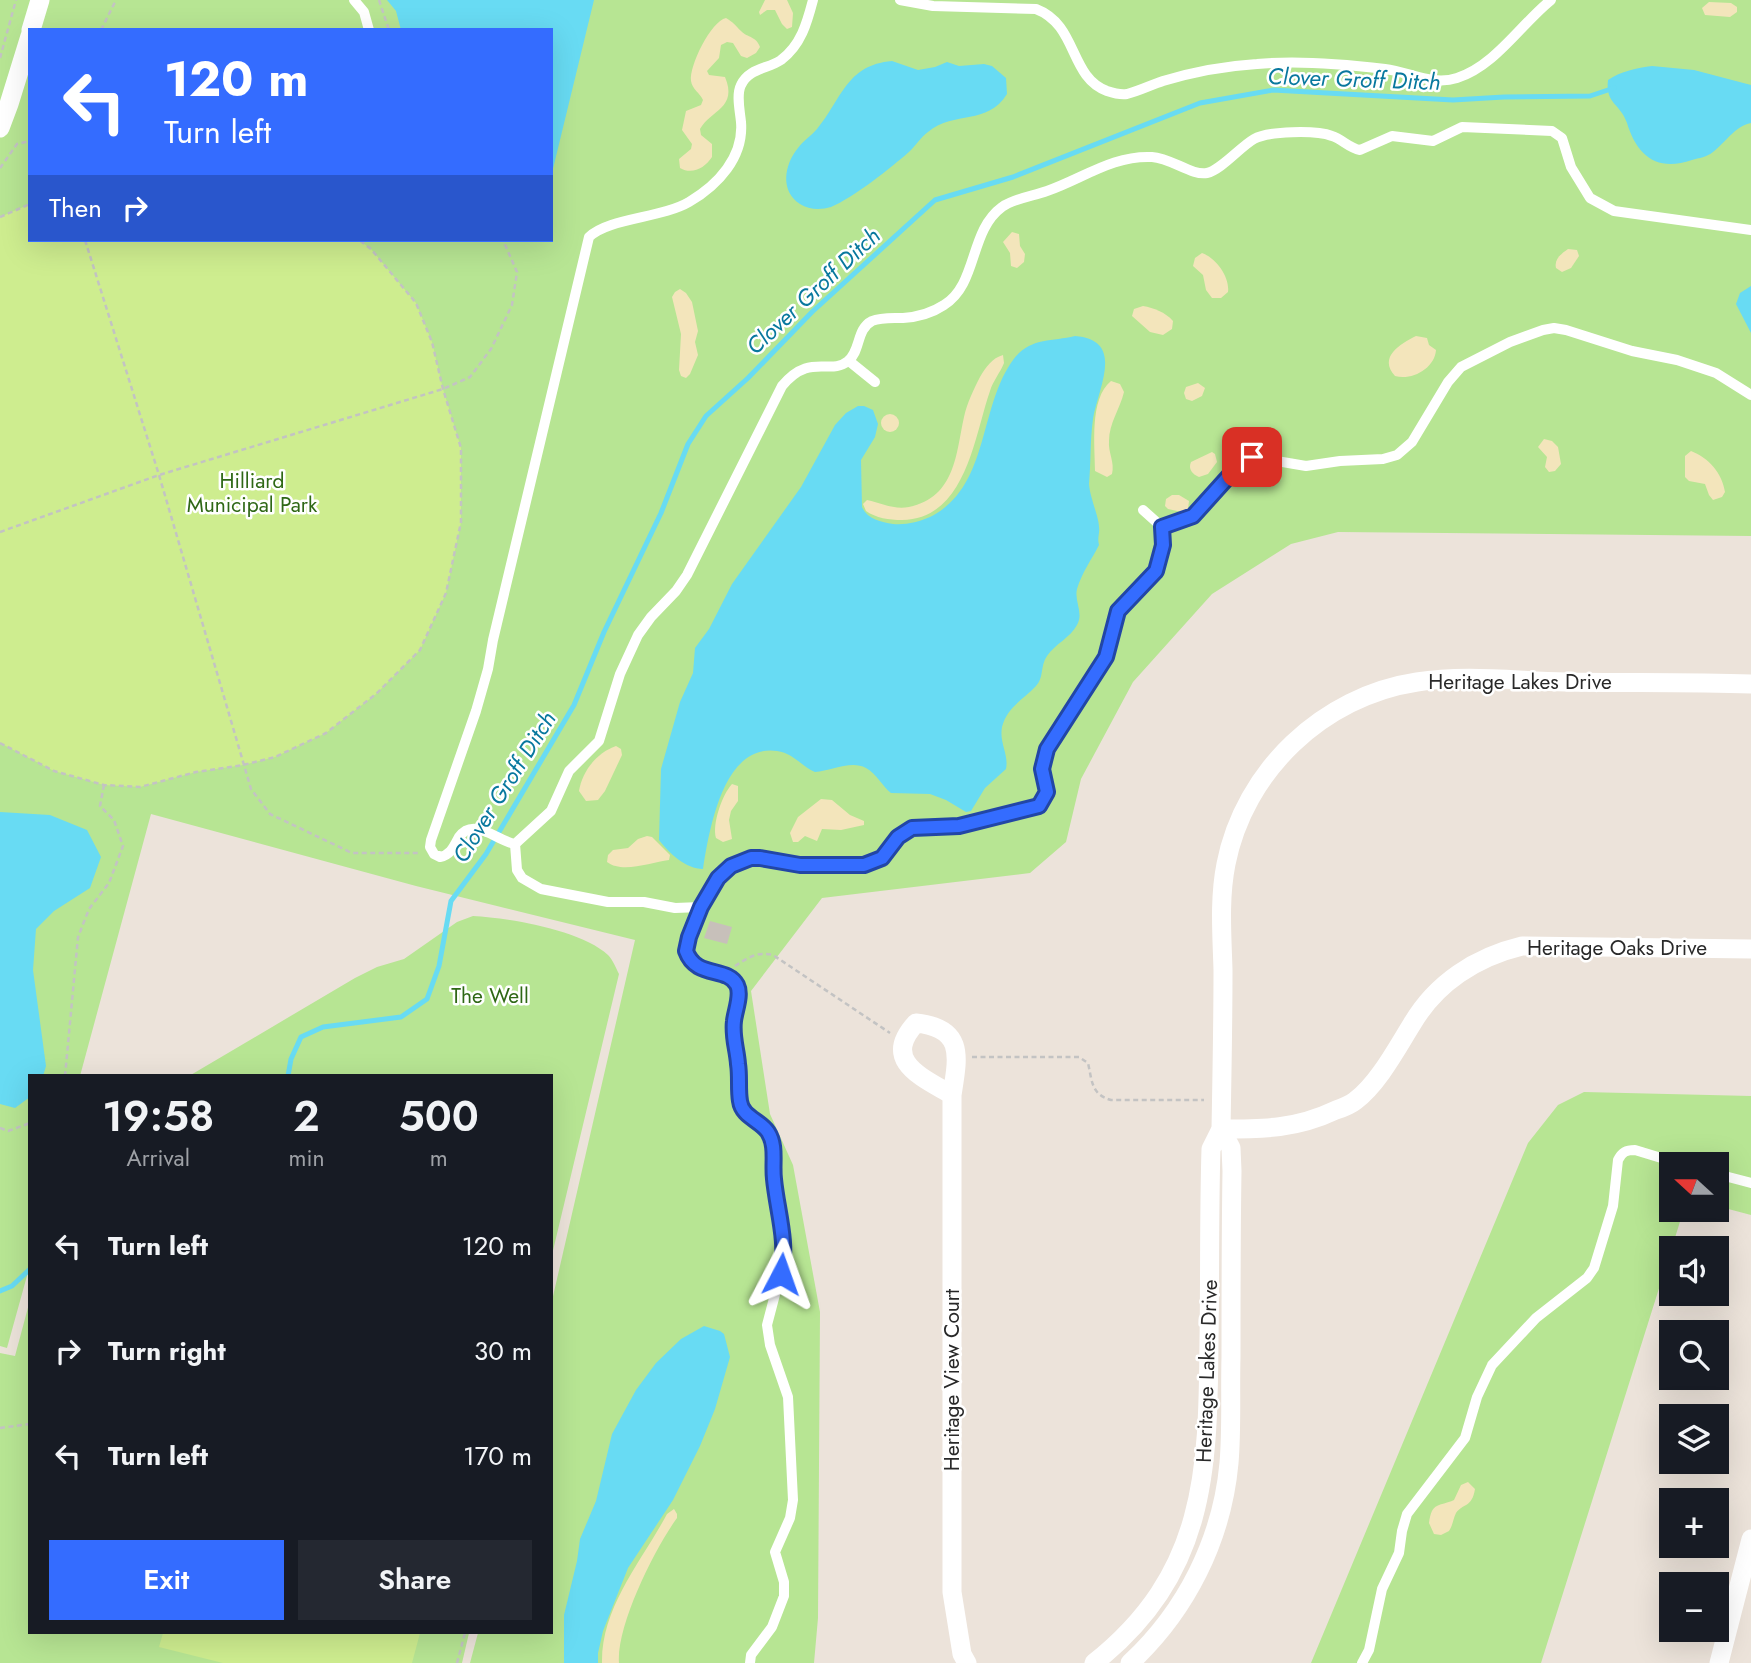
<!DOCTYPE html>
<meta charset="utf-8">
<style>
body{margin:0;font-family:Jost,sans-serif;background:#242831;color:#f1f3f6;height:100vh;display:flex;flex-direction:column;font-size:26px;white-space:nowrap}
*{box-sizing:border-box;margin:0}
p{font-size:23px;color:#9ea1a6}
.icon{flex:none;width:38px;height:38px;fill:none;stroke:currentColor;stroke-width:2;stroke-linecap:round;stroke-linejoin:round}
.map{position:relative;flex:1;overflow:hidden}
.details{position:absolute;left:28px;top:1074px;width:525px;height:560px;display:flex;flex-direction:column;background:#171b24;border-radius:0px;box-shadow:0 7px 28px #0002}
.details>*{flex:none}
.guide{position:absolute;left:28px;top:28px;width:525px;height:214px;border-radius:0px;box-shadow:0 7px 28px #0002;background:#346cff;color:#fff;overflow:hidden}
.needle{width:46px;rotate:291deg}
.controls{position:absolute;left:1659px;top:1152px;display:grid;gap:14px}
.controls a{display:grid;place-items:center;width:70px;height:70px;border-radius:0px;background:#171b24;box-shadow:0 7px 28px #0002;font-size:35px}
.pin{position:absolute;display:grid;place-items:center;width:60px;height:60px;color:#fff;margin:-30px;border-radius:14px;box-shadow:0 4px 10px #0006}
.me{position:absolute;width:77px;margin:-38px;rotate:4deg;stroke-linejoin:round;filter:drop-shadow(0 0 5px #0008)}
.turn{display:flex;align-items:center;gap:24px;height:147px;padding:0 21px;font-size:32px}
.turn .icon{width:91px;height:91px;stroke-width:2.5}
.turn b{display:block;font-size:49px;line-height:60px}
.then{display:flex;align-items:center;height:66px;padding:0 21px;background:#0003;gap:14px;font-size:26px}
.eta{display:flex;justify-content:space-evenly;align-items:center;height:119px;text-align:center}
.eta b{font-size:42px;font-weight:600;line-height:49px}
.cta{display:flex;gap:14px;margin-top:auto;padding:14px 21px}
.cta a{flex:1;height:80px;border-radius:0px;background:#346cff;color:#fff;font-size:28px;font-weight:600;line-height:80px;text-align:center}
.cta a+a{background:#242831;color:#f1f3f6}
ul{padding:0;list-style:none}
li{display:flex;align-items:center;gap:21px;height:105px;padding:0 21px}
li div{flex:1}
li b{display:block;font-size:26px}
li em{font-style:normal}
.map>svg:first-child{display:block}
</style>
<div class="map">
<svg width="1751" height="1663" viewBox="0 0 1751 1663">
<rect width="100%" height="100%" fill="#ece3da"/>
<g fill="#b7e593" fill-rule="evenodd">
<path d="M 0,0 L 1751,0 L 1751,536 L 1338,532 L 1291,544 L 1212,594 L 1133,682 L 1081,779 L 1066,842 L 1030,873 L 822,898 L 751,991 L 770,1114 L 793,1165 L 820,1312 L 818,1618 L 814,1663 L 470,1663 L 478,1633 L 551,1633 L 551,1305 L 635,940 L 416,886 L 151,814 L 80,1076 L 30,1076 L 30,1265 L 7,1348 L 0,1346 ZM 30,30 L 551,30 L 551,240 L 30,240 Z"/>
<path d="M 473,916 C 509,918 581,930 608,955 C 613,960 616,968 619,974 L 551,1259 L 551,1076 L 189,1076 L 355,978 L 377,967 L 404,959 L 457,922 Z"/>
<polygon points="1584,1092 1751,1096 1751,1215 1717,1206 1717,1164 1671,1164 1671,1209 1684,1209 1541,1663 1311,1663 1528,1143 1558,1105"/>
<polygon points="30,1300 30,1633 469,1633 462,1663 0,1663 0,1353 15,1356"/>
</g>
<g fill="#f3e5bb">
<polygon points="765,0 787,0 793,13 792,27 787,29 782,24 775,10 767,10 760,15 759,12"/>
<polygon points="1709,2 1731,3 1737,7 1737,12 1730,17 1705,15 1702,8"/>
<path d="M 726,18 C 733,22 735,25 741,31 C 748,38 756,36 760,47 L 756,53 L 747,58 L 741,56 L 733,43 L 727,42 L 721,45 L 719,58 L 707,71 L 709,75 L 725,77 C 738,108 711,110 700,129 L 701,135 L 712,144 L 712,157 C 705,168 692,175 680,168 L 679,159 L 691,149 L 692,144 L 682,130 L 686,111 L 701,105 L 703,100 C 700,93 692,89 691,81 C 689,66 711,21 726,18 Z"/>
<polygon points="1012,232 1019,234 1020,246 1025,254 1024,262 1017,268 1011,266 1010,253 1003,242"/>
<path d="M 1568,249 L 1577,250 L 1579,256 L 1571,268 L 1562,272 L 1556,268 C 1554,259 1561,254 1568,249 Z"/>
<path d="M 1202,253 C 1216,258 1230,277 1228,292 L 1221,298 L 1212,298 L 1206,290 L 1203,275 L 1193,266 L 1195,258 Z"/>
<polygon points="680,289 686,293 692,302 698,331 695,342 698,355 690,374 686,378 681,376 679,370 681,334 672,297 675,292"/>
<path d="M 1143,306 C 1154,308 1165,312 1173,321 L 1172,329 L 1163,335 L 1150,332 L 1132,316 L 1134,309 Z"/>
<path d="M 1416,336 L 1427,338 L 1429,345 L 1436,350 C 1435,368 1412,381 1395,376 C 1378,357 1400,344 1416,336 Z"/>
<path d="M 1003,355 L 1004,363 C 1000,373 993,381 990,391 C 974,437 966,519 902,520 C 889,520 876,518 866,511 L 863,504 L 867,500 C 881,503 894,510 909,507 C 956,497 956,453 964,417 C 967,403 974,389 980,377 C 986,367 992,358 1003,355 Z"/>
<path d="M 1111,381 L 1120,384 L 1124,392 C 1120,409 1109,423 1109,441 C 1108,453 1115,462 1112,474 L 1107,477 L 1095,471 C 1095,446 1089,399 1111,381 Z"/>
<polygon points="1198,383 1205,388 1202,396 1192,401 1186,399 1184,393 1186,387"/>
<circle cx="890" cy="423" r="9"/>
<polygon points="1544,439 1552,441 1558,447 1561,464 1555,471 1549,472 1545,467 1547,457 1538,447"/>
<path d="M 1691,451 C 1709,458 1722,473 1725,492 L 1722,497 L 1713,500 L 1709,495 L 1705,484 L 1689,481 L 1685,477 L 1685,456 Z"/>
<path d="M 1212,452 L 1215,454 L 1217,462 L 1208,474 L 1199,477 C 1192,474 1188,469 1191,462 Z"/>
<polygon points="1179,495 1189,501 1188,509 1182,512 1168,509 1165,506 1166,499 1172,495"/>
<path d="M 616,746 L 621,749 L 622,755 L 605,791 L 598,800 L 586,801 L 579,791 C 582,772 596,753 616,746 Z"/>
<path d="M 732,784 L 738,786 L 738,801 L 731,811 L 729,820 L 732,839 L 723,842 L 716,838 C 712,824 722,795 732,784 Z"/>
<polygon points="821,799 832,800 850,815 864,821 864,825 841,830 822,829 817,841 805,836 798,842 793,842 790,833 798,817"/>
<path d="M 647,836 L 652,837 L 670,855 L 669,860 C 651,862 623,874 607,862 L 608,855 L 613,850 L 628,848 L 638,839 Z"/>
<path d="M 1468,1482 L 1475,1489 C 1472,1508 1463,1503 1456,1513 C 1453,1519 1453,1525 1449,1531 L 1441,1535 L 1434,1534 L 1429,1523 C 1432,1501 1439,1507 1454,1500 L 1461,1485 Z"/>
<path d="M 674,1509 L 677,1514 L 677,1518 C 655,1548 616,1626 619,1663 L 602,1663 C 601,1607 642,1561 667,1514 Z"/>
</g>
<g fill="#ceed8f">
<polygon points="30,204 30,240 359,240 371,249 416,303 432,342 443,389 461,448 461,522 446,593 420,650 376,694 326,733 275,757 243,765 196,772 140,787 104,785 54,771 0,743 0,217"/>
<polygon points="163,1633 420,1633 412,1663 223,1663 159,1647"/>
</g>
<g fill="#68dbf3">
<polygon points="387,0 594,0 551,177 551,30 401,30 396,11"/>
<path d="M 892,61 L 918,70 L 935,67 L 947,62 L 959,66 L 984,64 L 992,66 L 1006,78 L 1007,94 C 987,126 955,110 928,132 C 921,137 916,145 910,151 C 892,167 853,198 831,207 C 821,210 809,210 800,204 C 780,191 784,165 798,148 C 803,141 811,136 817,129 C 842,99 846,65 892,61 Z"/>
<path d="M 1652,66 L 1694,70 L 1751,85 L 1751,123 C 1735,126 1725,143 1713,152 C 1707,157 1699,158 1692,160 C 1657,172 1637,156 1627,123 C 1621,104 1605,104 1608,80 C 1621,71 1637,68 1652,66 Z"/>
<polygon points="1751,286 1751,333 1736,304 1740,293"/>
<path d="M 1075,336 C 1126,340 1098,388 1093,419 C 1090,440 1091,463 1089,484 C 1090,498 1099,517 1099,527 C 1100,534 1097,537 1099,545 C 1092,559 1082,572 1077,589 C 1074,601 1084,613 1077,625 C 1070,638 1055,644 1047,656 C 1040,666 1044,678 1036,686 C 1023,700 1007,707 1002,727 C 999,743 1009,754 1006,769 L 985,788 L 971,811 L 966,812 L 946,800 L 930,794 L 891,793 C 882,786 877,774 866,768 C 851,760 831,771 815,772 C 801,766 793,753 777,751 C 723,743 709,831 703,869 C 686,869 669,853 659,840 L 661,769 L 680,702 L 693,673 L 695,648 L 709,629 L 732,584 L 801,487 L 835,425 L 846,413 L 858,406 L 864,406 L 873,410 L 878,424 L 875,437 L 861,460 L 862,507 C 867,519 881,522 893,524 C 907,525 918,522 930,517 C 990,487 978,408 1013,360 C 1030,337 1051,342 1075,336 Z"/>
<polygon points="0,812 50,815 87,830 101,857 90,888 54,911 36,929 33,970 46,1066 43,1076 30,1076 30,1097 15,1108 0,1104"/>
<polygon points="704,1326 720,1331 724,1334 730,1357 715,1409 700,1446 673,1500 628,1568 603,1631 598,1653 598,1663 564,1663 564,1615 577,1561 580,1539 596,1501 612,1434 636,1390 656,1363 681,1339"/>
</g>
<g fill="none" stroke-linecap="round" stroke-linejoin="round">
<g stroke="#68dbf3" stroke-width="5">
<polyline points="288,1076 291,1059 301,1037 323,1027 401,1017 427,999 439,966 451,901 486,854 574,705 604,632 661,513 688,444 706,416 748,378 812,312 935,200 1013,177 1200,103 1273,90 1453,100 1504,97 1590,96 1614,88"/>
<polyline points="0,1291 12,1286 30,1269"/>
</g>
</g>
<polygon fill="#c7c0ba" points="710,921 732,927 727,944 704,938"/>
<g fill="none" stroke-linecap="round" stroke-linejoin="round">
<g stroke="#c3c3c3" stroke-width="2.5" stroke-dasharray="5 3.5" stroke-linecap="butt">
<polyline points="379,0 389,30"/>
<polyline points="101,30 116,0"/>
<polyline points="0,58 16,0"/>
<polyline points="0,168 17,144 30,141"/>
<polyline points="0,217 30,204"/>
<polyline points="85,240 159,475 251,789 270,814 352,853 421,853"/>
<polyline points="0,532 159,475 443,389 470,377 491,349 512,305 517,272 503,240"/>
<polyline points="0,743 54,771 104,785 140,787 196,772 243,765 275,757 326,733 376,694 420,650 446,593 461,522 461,448 443,389 432,342 416,303 371,249 359,240"/>
<path d="M 735,966 C 747,958 758,951 773,955 L 890,1033"/>
<path d="M 972,1057 L 1079,1057 L 1088,1063 C 1092,1080 1091,1095 1111,1100 L 1204,1100"/>
<polyline points="65,1076 78,937 89,909 109,883 123,846 114,820 100,806 104,785"/>
<polyline points="0,1128 8,1131 30,1123"/>
<polyline points="0,1428 30,1424"/>
<polyline points="457,1663 465,1633"/>
</g>
<g stroke="#fff" stroke-width="10">
<polyline points="354,0 364,12 369,30"/>
<path d="M 813,0 C 807,23 801,45 781,60 C 768,69 749,68 741,85 C 736,95 740,111 741,122 C 744,157 718,185 689,202 C 662,218 608,218 589,237 L 493,640 L 488,669 L 476,711 L 431,840 L 430,847 L 434,854 L 440,857 C 451,855 454,846 459,837 C 474,816 497,841 515,844 L 551,811 L 569,771 L 599,741 L 620,674 L 638,635 L 651,617 L 676,591 L 687,575 L 782,386 C 810,352 830,376 848,361 C 861,351 856,329 872,321 C 881,317 893,318 903,318 C 917,317 932,313 944,305 C 978,284 969,231 1002,207 C 1015,198 1033,196 1047,191 C 1082,179 1113,155 1152,157 C 1171,158 1192,176 1207,173 C 1221,170 1240,147 1254,139 C 1268,131 1316,130 1332,136 C 1342,139 1349,148 1360,150 L 1392,136 L 1433,141 L 1462,127 L 1552,131 L 1562,138 L 1571,167 L 1590,198 L 1614,211 L 1751,230"/>
<path d="M 900,0 L 933,6 L 1036,9 C 1078,25 1069,77 1107,91 C 1113,93 1121,95 1127,94 C 1139,91 1151,85 1163,81 C 1193,72 1225,66 1257,64 C 1298,60 1344,64 1385,69 C 1410,72 1432,86 1457,78 C 1495,66 1521,24 1551,0"/>
<polyline points="849,361 875,382"/>
<polyline points="1162,527 1193,516 1238,466 1253,457 1306,466 1340,461 1383,459 1397,455 1412,442 1448,382 1461,367 1510,342 1543,330 1554,328 1566,330 1632,351 1677,360 1716,373 1751,395"/>
<polyline points="515,844 517,870 522,878 541,889 608,902 644,902 675,908 701,907"/>
<polyline points="1717,1174 1751,1183"/>
<polyline points="750,1663 751,1655 772,1627 784,1596 784,1582 775,1552 790,1518 793,1500 788,1397 770,1345 767,1325 783,1264 784,1239 773,1178 772,1140 765,1128 750,1117 741,1106 738,1061 733,1032 739,993 738,986 728,977 693,964 686,951 695,922 718,878 731,866 760,858 800,865 864,865 882,858 898,837 912,828 959,826 1039,806 1047,792 1042,769 1047,749 1106,657 1118,611 1127,599 1147,583 1159,564 1164,535 1162,527 1143,510"/>
<path d="M 1362,1663 L 1369,1650 L 1382,1589 L 1399,1553 L 1402,1531 L 1407,1514 L 1465,1438 L 1477,1397 L 1492,1365 L 1536,1318 L 1587,1278 L 1594,1268 L 1613,1206 L 1618,1160 C 1622,1152 1626,1150 1635,1150 L 1681,1164"/>
</g>
<g stroke="#fff" stroke-width="19">
<polyline points="31,30 40,0"/>
<polyline points="0,128 9,104 30,36"/>
<path d="M 952,1095 C 922,1077 881,1061 916,1023 C 965,1028 958,1057 952,1095 L 952,1592 L 962,1654 L 967,1663"/>
<path d="M 1221,1129 C 1264,1129 1296,1129 1336,1110 C 1342,1108 1350,1105 1355,1101 C 1378,1084 1397,1048 1412,1024 C 1436,983 1476,957 1522,946 L 1751,949"/>
<path d="M 1094,1663 C 1206,1574 1208,1473 1209,1341 C 1210,1277 1209,1213 1211,1149 L 1221,1129 C 1222,1076 1223,1023 1223,970 C 1222,935 1219,899 1226,864 C 1244,771 1323,696 1417,682 C 1465,674 1516,681 1565,682 C 1627,683 1689,682 1751,684"/>
<path d="M 1130,1663 C 1186,1611 1222,1540 1229,1463 C 1232,1428 1230,1392 1231,1357 C 1231,1295 1231,1233 1232,1171 L 1231,1148 L 1221,1129"/>
<polyline points="1719,1663 1751,1539"/>
</g>
</g>
<g fill="none" stroke-linecap="round" stroke-linejoin="round">
<g stroke="#2246a6" stroke-width="18">
<path id="route" d="M 781,1274 C 788,1241 777,1211 774,1179 C 772,1163 777,1146 768,1132 C 760,1120 742,1117 740,1101 C 738,1089 740,1076 738,1064 C 737,1049 732,1037 734,1021 C 735,1011 742,995 737,985 C 727,966 696,979 686,951 L 689,937 L 701,907 L 718,878 L 731,866 L 751,858 L 760,858 L 800,865 L 864,865 L 882,858 L 898,837 L 912,828 L 959,826 L 1039,806 L 1047,792 L 1042,769 L 1047,749 L 1106,657 L 1118,611 L 1156,571 L 1163,545 L 1162,527 L 1193,516 L 1238,466 L 1252,457"/>
</g>
<use href="#route" stroke="#346cff" stroke-width="12"/>
</g>
<g text-anchor="middle" dominant-baseline="central" stroke-width="5" stroke-linejoin="round" paint-order="stroke">
<g font-size="21" fill="#2f6816" stroke="#fff">
<text x="252" y="481">Hilliard<tspan x="252" dy="24">Municipal Park</tspan></text>
<text x="490" y="996">The Well</text>
</g>
<g font-size="21" fill="#292929" stroke="#fff">
<text x="1520" y="682">Heritage Lakes Drive</text>
<text x="1617" y="948">Heritage Oaks Drive</text>
<text transform="translate(1207 1371) rotate(-88)">Heritage Lakes Drive</text>
<text transform="translate(952 1380) rotate(-90)">Heritage View Court</text>
</g>
<g font-size="23" font-style="italic" fill="#08789e" stroke="#fff">
<text transform="translate(1354 79) rotate(2)">Clover Groff Ditch</text>
<text transform="translate(813 291) rotate(-43)">Clover Groff Ditch</text>
<text transform="translate(504 787) rotate(-58)">Clover Groff Ditch</text>
</g>
</g>
</svg>
<div class="controls">
<a><svg class="needle" viewBox="-14 -14 28 28"><path d="M0-13l5 13h-10z" fill="#e53935"/><path d="M0 13l5-13h-10z" fill="#9ea1a6"/></svg></a>
<a><svg class="icon" aria-label="sound" viewBox="0 0 24 24"><path d="M4 9h4l5-4v14l-5-4H4zM17 9q2 3 0 6"/></svg></a>
<a><svg class="icon" aria-label="search" viewBox="0 0 24 24"><circle cx="10" cy="10" r="6"/><path d="M15 15l6 6"/></svg></a>
<a><svg class="icon" aria-label="layers" viewBox="0 0 24 24"><path d="M12 4l9 5-9 5-9-5zM3 14l9 5 9-5"/></svg></a>
<a>+</a>
<a>−</a>
</div>
<div class="pin" style="left:1252px;top:457px;background:#d93025"><svg class="icon" aria-label="arrive" viewBox="0 0 24 24"><path d="M6 21V4h12l-3 4 3 4H6"/></svg></div>
<svg class="me" style="left:781px;top:1274px" viewBox="-20 -20 40 40"><path d="M0-17L14 15 0 8-14 15z" fill="#346cff" stroke="#fff" stroke-width="4"/></svg>
<div class="guide">
<div class="turn"><svg class="icon" aria-label="left" viewBox="0 0 24 24"><path d="M17 20v-9H6M10 6l-5 5 5 5"/></svg><div><b>120 m</b>Turn left</div></div>
<div class="then">Then<svg class="icon" aria-label="right" viewBox="0 0 24 24"><path d="M7 20v-9h11M14 6l5 5-5 5"/></svg></div>
</div>
<section class="details">
<div class="eta">
<div><b>19:58</b><p>Arrival</p></div>
<div><b>2</b><p>min</p></div>
<div><b>500</b><p>m</p></div>
</div>
<ul>
<li><svg class="icon" aria-label="left" viewBox="0 0 24 24"><path d="M17 20v-9H6M10 6l-5 5 5 5"/></svg><div><b>Turn left</b></div><em>120 m</em></li>
<li><svg class="icon" aria-label="right" viewBox="0 0 24 24"><path d="M7 20v-9h11M14 6l5 5-5 5"/></svg><div><b>Turn right</b></div><em>30 m</em></li>
<li><svg class="icon" aria-label="left" viewBox="0 0 24 24"><path d="M17 20v-9H6M10 6l-5 5 5 5"/></svg><div><b>Turn left</b></div><em>170 m</em></li>
</ul>
<div class="cta"><a>Exit</a><a>Share</a></div>
</section>
</div>
